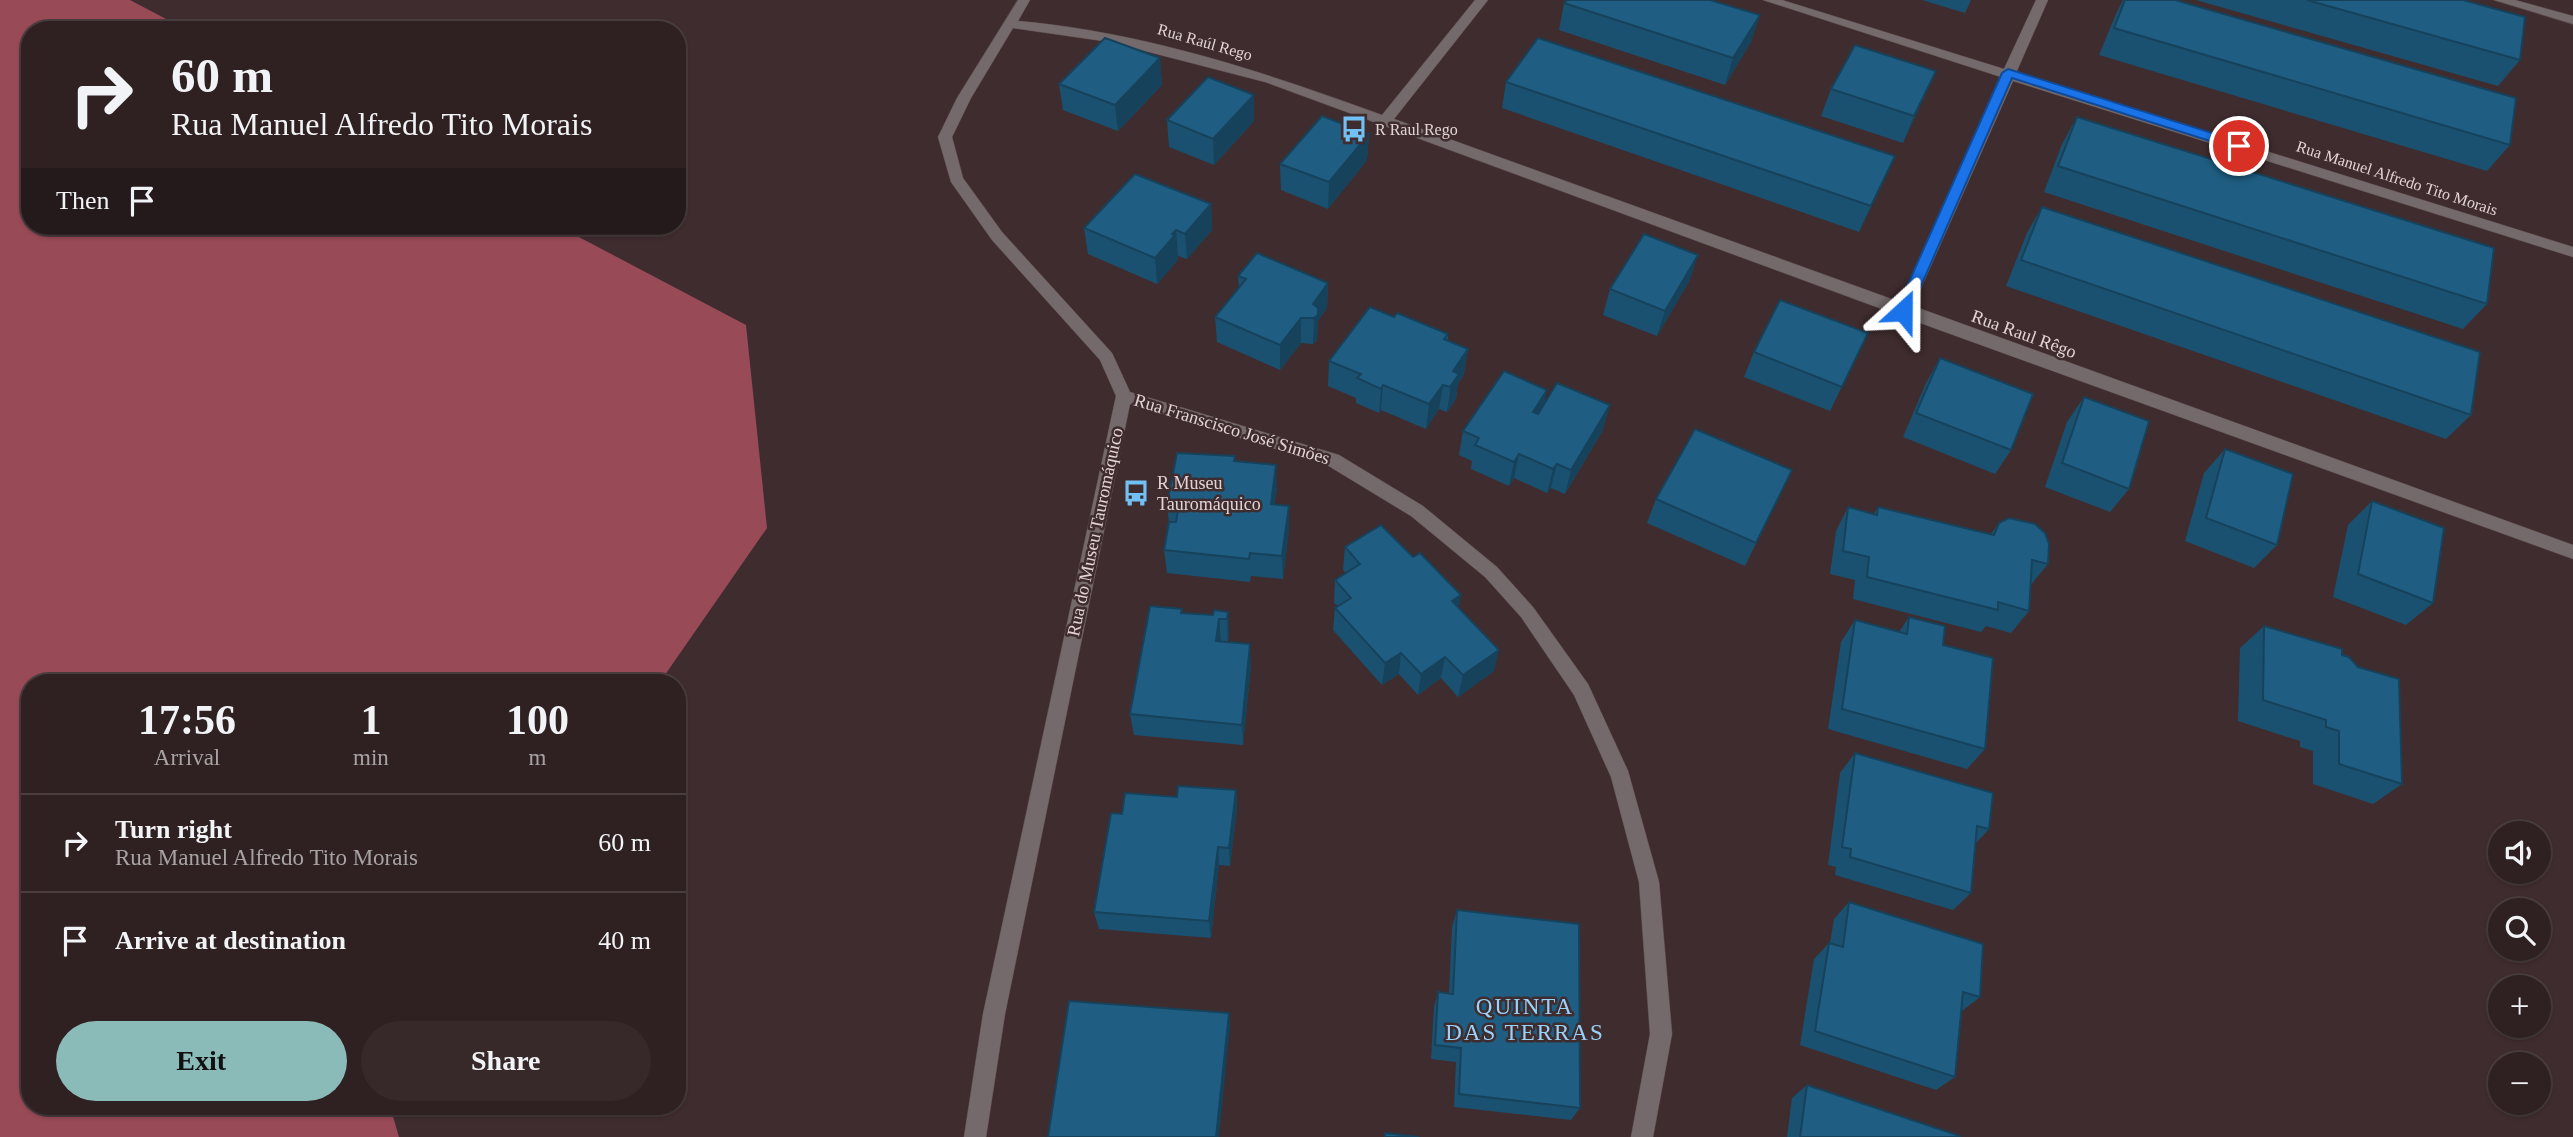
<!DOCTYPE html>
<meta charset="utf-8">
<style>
body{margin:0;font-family:"Times New Roman",serif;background:#37292a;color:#f1f3f6;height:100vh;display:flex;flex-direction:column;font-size:26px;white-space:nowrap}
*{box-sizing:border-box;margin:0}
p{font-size:23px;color:#a7a3a5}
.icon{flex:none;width:38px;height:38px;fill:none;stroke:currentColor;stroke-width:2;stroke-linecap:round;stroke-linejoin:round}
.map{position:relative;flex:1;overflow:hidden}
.details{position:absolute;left:21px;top:674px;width:665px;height:441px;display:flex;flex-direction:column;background:#2f2122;border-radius:28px;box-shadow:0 2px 5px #0004,0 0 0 2px #4a3e40}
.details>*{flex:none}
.hud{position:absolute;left:21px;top:21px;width:665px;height:214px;border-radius:28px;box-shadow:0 2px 5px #0004,0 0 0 2px #4a3e40;background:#2f2122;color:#f1f3f6;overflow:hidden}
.fabs{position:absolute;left:2488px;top:821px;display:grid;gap:14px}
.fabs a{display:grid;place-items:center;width:63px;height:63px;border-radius:50%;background:#2f2122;box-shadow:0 2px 5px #0004,0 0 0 2px #4a3e40;font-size:35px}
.pin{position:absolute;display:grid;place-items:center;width:60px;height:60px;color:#fff;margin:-30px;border:4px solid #fff;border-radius:50%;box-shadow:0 2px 7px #0007}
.me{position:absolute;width:77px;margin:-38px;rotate:24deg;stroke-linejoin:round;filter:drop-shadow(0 0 5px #0008)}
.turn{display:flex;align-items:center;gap:24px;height:147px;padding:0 35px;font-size:32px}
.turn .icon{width:91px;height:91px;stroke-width:2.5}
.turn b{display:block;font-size:49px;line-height:60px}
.then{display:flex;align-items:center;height:66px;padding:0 35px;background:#0003;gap:14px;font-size:26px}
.eta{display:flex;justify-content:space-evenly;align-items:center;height:119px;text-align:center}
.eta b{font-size:42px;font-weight:700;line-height:49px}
.action{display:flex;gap:14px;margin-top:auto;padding:14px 35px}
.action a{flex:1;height:80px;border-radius:42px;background:#8bbbb9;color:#111;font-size:28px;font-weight:700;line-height:80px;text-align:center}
.action a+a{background:#37292a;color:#f1f3f6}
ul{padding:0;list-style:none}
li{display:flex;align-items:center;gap:21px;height:98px;padding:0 35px;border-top:2px solid #4a3e40}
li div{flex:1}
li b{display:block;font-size:26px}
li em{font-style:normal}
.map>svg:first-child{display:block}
</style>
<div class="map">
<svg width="2573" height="1137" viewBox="0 0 2573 1137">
<rect width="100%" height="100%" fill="#3f2c2e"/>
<polygon fill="#994a57" points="0,0 130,0 187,30 30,30 30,226 558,226 746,325 767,528 660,682 30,682 30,1106 390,1106 399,1137 0,1137"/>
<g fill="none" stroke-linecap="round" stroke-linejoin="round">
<g stroke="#5c4a4c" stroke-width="1">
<g id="minor">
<path d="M 1018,0 L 1030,0 L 1018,21 C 1144,32 1264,72 1382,115 L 1475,0 L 1488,0 L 1394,119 L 1900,302 L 2001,77 L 1763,0 L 1782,0 L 2004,69 L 2036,0 L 2048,0 L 2016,73 L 2573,247 L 2573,257 L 2013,81 L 1913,306 L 2573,545 L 2573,559 L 1898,315 L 1265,82 L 1110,42 L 1013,28 L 971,98 L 952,137 L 963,178 L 1002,232 L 1112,353 L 1130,392 L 1339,455 L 1423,506 L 1497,567 L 1533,607 L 1588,684 L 1628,771 L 1659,882 L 1672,1034 L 1653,1137 L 1631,1137 L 1650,1034 L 1639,882 L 1611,777 L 1574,695 L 1521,617 L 1485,577 L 1411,516 L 1327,465 L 1130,404 L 1005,1014 L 986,1137 L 964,1137 L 983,1014 L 1116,396 L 1100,360 L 992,240 L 951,182 L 938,137 L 957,98 Z"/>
<polygon points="2494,0 2515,0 2573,16 2573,24"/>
</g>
</g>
<use href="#minor" fill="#746a6b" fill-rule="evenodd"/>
</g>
<g fill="#1b5170">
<polygon points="1922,0 1971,0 1965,13"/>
<polygon points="2123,0 2175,0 2510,145 2487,171 2099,55 2116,14"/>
<polygon points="2196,0 2463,0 2520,60 2498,86"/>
<polygon points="1564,3 1751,42 1725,85 1559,30"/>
<polygon points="1160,58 1162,85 1118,131 1063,110 1059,84"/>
<polygon points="1936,71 1903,143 1821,116 1831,89"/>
<polygon points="1506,82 1895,156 1859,232 1502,108"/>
<polygon points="1254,95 1254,121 1214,165 1169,147 1167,120"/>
<polygon points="2077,117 2487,304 2463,329 2044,192 2062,144"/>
<polygon points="1369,134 1367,160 1328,209 1281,190 1280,164"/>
<polygon points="1211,204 1212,230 1187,259 1178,256 1177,261 1157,284 1088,254 1084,228"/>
<polygon points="2042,207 2471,415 2446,439 2006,286 2027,233"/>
<polygon points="1238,276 1328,283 1327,308 1318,321 1317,340 1313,344 1301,343 1280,370 1217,342 1215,317 1239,287"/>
<polygon points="1690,280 1657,336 1603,315 1610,289"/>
<polygon points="1394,317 1448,334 1448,340 1468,349 1464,374 1458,384 1456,399 1447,412 1439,409 1426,429 1381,410 1379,413 1356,403 1356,398 1328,386 1329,361"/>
<polygon points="1868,333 1830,411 1744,377 1754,352"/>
<polygon points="1940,358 2011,450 1995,474 1903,437 1926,383"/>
<polygon points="2084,397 2129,489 2110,512 2045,487 2067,422"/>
<polygon points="1544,404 1603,430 1565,494 1551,488 1547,493 1514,478 1509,486 1471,469 1472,461 1459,455 1463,431"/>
<polygon points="2225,449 2277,545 2254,568 2185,541 2204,473"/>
<polygon points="1235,456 1235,461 1277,489 1274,505 1289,529 1283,579 1251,576 1250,582 1167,573 1164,550 1169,522 1167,504"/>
<polygon points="1792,470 1745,566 1647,523 1656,499"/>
<polygon points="2372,501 2433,603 2406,625 2333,597 2348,525"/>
<polygon points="1848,507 1874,514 1878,507 1991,534 1999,523 2048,564 2030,586 2029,611 2011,633 1986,626 1981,632 1853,599 1855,580 1830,574 1836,531"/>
<polygon points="1345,547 1458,608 1494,671 1458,697 1441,678 1418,695 1399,674 1382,685 1333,630 1335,608 1338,606 1334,603 1335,580 1346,573 1343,570"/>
<polygon points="1228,612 1229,634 1228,641 1221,641 1221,642 1251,666 1243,745 1134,735 1130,714 1183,613 1213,615"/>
<polygon points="1909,617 1943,645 1985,749 1967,769 1828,729 1841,642 1855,620 1899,632"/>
<polygon points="2264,626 2342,655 2402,784 2373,804 2313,784 2313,751 2300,747 2300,741 2238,721 2240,648"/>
<polygon points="1855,753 1989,829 1976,843 1971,893 1953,910 1835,875 1836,867 1828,865 1840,773"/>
<polygon points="1236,790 1237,809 1230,866 1219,865 1211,938 1099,929 1094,912 1122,814 1177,797"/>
<polygon points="1849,902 1980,997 1962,1011 1955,1077 1936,1090 1800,1045 1814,959 1829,943 1830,943 1834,919"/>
<polygon points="1457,910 1580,1108 1571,1120 1454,1107 1456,1062 1431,1059 1434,1007 1438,992 1449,993 1452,927"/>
<polygon points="1807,1085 1960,1137 1787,1137 1792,1098"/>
</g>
<g fill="#16425b">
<polygon points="1760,15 1751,42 1725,85 1733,58"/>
<polygon points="1160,58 1162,85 1118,131 1115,105"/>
<polygon points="1936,71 1924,97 1903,143 1914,116"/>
<polygon points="1254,95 1254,121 1214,165 1213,139"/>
<polygon points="1369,134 1367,160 1328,209 1329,182"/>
<polygon points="1895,156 1883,182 1859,232 1871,206"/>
<polygon points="1211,204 1212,230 1187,259 1185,234"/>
<polygon points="1176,230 1178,256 1177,261 1157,284 1155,258"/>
<polygon points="1698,255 1690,280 1657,336 1665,311"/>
<polygon points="1328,283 1327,308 1318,321 1317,340 1313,344 1314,318 1313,304"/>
<polygon points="1301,318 1301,343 1280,370 1280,345"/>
<polygon points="1468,349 1464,374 1458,384 1456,399 1447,412 1453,371"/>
<polygon points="1383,385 1381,410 1379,413 1381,389"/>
<polygon points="1443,385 1439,409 1426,429 1429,404"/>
<polygon points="1547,390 1542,415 1533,412"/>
<polygon points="1610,405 1603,430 1565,494 1571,470"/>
<polygon points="1519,454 1514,478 1509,486 1514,462"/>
<polygon points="1557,464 1551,488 1547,493 1553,469"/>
<polygon points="1276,465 1277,489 1271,528 1271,504"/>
<polygon points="1289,506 1289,529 1283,579 1282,556"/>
<polygon points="1461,595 1457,618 1452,601"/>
<polygon points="1228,612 1229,634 1228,641 1227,619"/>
<polygon points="1219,619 1221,641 1218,663 1216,641"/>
<polygon points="1250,644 1251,666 1243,745 1242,725"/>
<polygon points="1499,650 1494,671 1458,697 1463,675"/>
<polygon points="1401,653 1399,674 1382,685 1385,663"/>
<polygon points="1445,657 1441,678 1418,695 1421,674"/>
<polygon points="1236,790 1237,809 1230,866 1229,848"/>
<polygon points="1218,847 1219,865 1211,938 1209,921"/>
<polygon points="1229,1013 1230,1027 1219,1137 1216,1137"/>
</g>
<g fill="#1f5e82" stroke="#16425b" stroke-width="2">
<polygon points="1567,0 1710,0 1760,15 1733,58 1564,3"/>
<polygon points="2125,0 2175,0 2516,98 2510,145 2114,28"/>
<polygon points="2307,0 2463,0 2525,17 2520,60"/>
<polygon points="1105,38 1160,58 1115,105 1059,84"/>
<polygon points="1538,38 1895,156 1871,206 1506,82"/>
<polygon points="1855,45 1936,71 1914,116 1831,89"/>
<polygon points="1208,77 1254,95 1213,139 1167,120"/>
<polygon points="1322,116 1369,134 1329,182 1280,164"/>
<polygon points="2077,117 2494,248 2487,304 2058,166"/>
<polygon points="1135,174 1211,204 1185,234 1176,230 1172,234 1175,235 1155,258 1084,228"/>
<polygon points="2042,207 2480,352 2471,415 2021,260"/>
<polygon points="1644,234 1698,255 1665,311 1610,289"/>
<polygon points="1257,253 1328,283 1313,304 1318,308 1318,315 1314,318 1301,318 1280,345 1215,317 1246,279 1238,276"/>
<polygon points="1780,300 1868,333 1842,387 1754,352"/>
<polygon points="1370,307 1394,317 1397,313 1448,334 1444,339 1468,349 1453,371 1459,374 1450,387 1443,385 1429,404 1383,385 1381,389 1357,378 1361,374 1329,361"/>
<polygon points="1940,358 2033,394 2011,450 1916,413"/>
<polygon points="1504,371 1547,390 1533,412 1538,414 1557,383 1610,405 1571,470 1557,464 1553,469 1519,454 1514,462 1475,445 1479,438 1463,431"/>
<polygon points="2084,397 2149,421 2129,489 2062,463"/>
<polygon points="1695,429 1792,470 1756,543 1656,499"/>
<polygon points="2225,449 2293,474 2277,545 2206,518"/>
<polygon points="1177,453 1235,456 1234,461 1276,465 1271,504 1289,506 1282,556 1250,553 1249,559 1164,550 1169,522 1176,522 1179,505 1167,504"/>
<polygon points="2372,501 2444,528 2433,603 2358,574"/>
<polygon points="1848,507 1877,515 1878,507 1994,535 1999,523 2009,518 2035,524 2045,533 2049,544 2048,564 2032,560 2029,611 1998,602 1998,610 1867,577 1869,557 1843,551"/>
<polygon points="1381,525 1413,557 1420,553 1461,595 1452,601 1499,650 1463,675 1445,657 1421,674 1401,653 1385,663 1335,608 1351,598 1335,580 1360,564 1345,547"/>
<polygon points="1150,606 1182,609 1181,613 1213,615 1214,610 1228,612 1227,619 1219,619 1216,641 1250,644 1242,725 1130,714"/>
<polygon points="1909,617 1945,626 1943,645 1993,658 1985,749 1842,709 1855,620 1907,634"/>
<polygon points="2264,626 2342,649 2342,655 2349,657 2358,667 2399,679 2402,784 2339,764 2339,731 2326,727 2326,720 2263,700"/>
<polygon points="1855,753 1993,793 1989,829 1977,826 1971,893 1850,857 1851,849 1842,847"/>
<polygon points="1178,786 1236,790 1229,848 1218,847 1209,921 1094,912 1111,813 1122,814 1125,793 1177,797"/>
<polygon points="1849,902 1983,944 1980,997 1963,992 1955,1077 1815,1031 1829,943 1843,947"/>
<polygon points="1457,910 1579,924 1580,1108 1459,1094 1461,1048 1435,1045 1438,992 1453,994"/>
<polygon points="1069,1001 1229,1013 1216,1137 1048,1137"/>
<polygon points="1807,1085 1960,1136 1960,1137 1800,1137"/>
<polygon points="1385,1133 1419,1137 1385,1137"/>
</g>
<polygon fill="#1a73e8" stroke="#114b97" stroke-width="2" points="2008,69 2244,143 2246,146 2239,150 2235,149 2012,78 1910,311 1903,316 1899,314 1896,311 2002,73"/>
<defs>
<g id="bus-bare" transform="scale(2.1)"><path d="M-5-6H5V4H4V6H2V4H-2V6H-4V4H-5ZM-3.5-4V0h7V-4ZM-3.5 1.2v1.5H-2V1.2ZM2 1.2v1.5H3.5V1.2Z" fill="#71c1f5" stroke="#3f2c2e" stroke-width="2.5" paint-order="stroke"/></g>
</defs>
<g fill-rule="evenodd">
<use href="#bus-bare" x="1354" y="129"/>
<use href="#bus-bare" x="1136" y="493"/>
</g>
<g text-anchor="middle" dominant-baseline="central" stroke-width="5" stroke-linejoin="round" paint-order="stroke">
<g font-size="16" fill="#e2d4d6" stroke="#3f2c2e">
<text transform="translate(1205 42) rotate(16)">Rua Raúl Rego</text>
<text transform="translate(2397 178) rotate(18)">Rua Manuel Alfredo Tito Morais</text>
</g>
<g font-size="16" fill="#e2d4d6" stroke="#3f2c2e" text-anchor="start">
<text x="1375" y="129">R Raul Rego</text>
</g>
<g font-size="18" fill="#e2d4d6" stroke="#3f2c2e">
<text transform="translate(2024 334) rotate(20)">Rua Raul Rêgo</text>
<text transform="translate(1232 429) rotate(17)">Rua Franscisco José Simões</text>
<text transform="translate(1095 532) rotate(-78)">Rua do Museu Tauromáquico</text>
</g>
<g font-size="18" fill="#e2d4d6" stroke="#3f2c2e" text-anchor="start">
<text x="1157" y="483">R Museu<tspan x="1157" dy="21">Tauromáquico</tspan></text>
</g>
<g font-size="23" letter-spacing="2" fill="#9ad3fa" stroke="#3f2c2e">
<text x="1525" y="1006">QUINTA<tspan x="1525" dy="26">DAS TERRAS</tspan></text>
</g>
</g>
</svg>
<div class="fabs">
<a><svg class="icon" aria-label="sound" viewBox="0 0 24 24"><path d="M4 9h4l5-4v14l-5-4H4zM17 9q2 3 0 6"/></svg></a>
<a><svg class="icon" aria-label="search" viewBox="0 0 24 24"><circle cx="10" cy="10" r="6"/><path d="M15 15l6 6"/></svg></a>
<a>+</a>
<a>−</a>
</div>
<div class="pin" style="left:2239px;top:146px;background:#d93025"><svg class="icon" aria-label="arrive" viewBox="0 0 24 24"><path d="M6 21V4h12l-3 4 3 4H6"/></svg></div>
<svg class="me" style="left:1903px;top:311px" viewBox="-20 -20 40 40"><path d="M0-17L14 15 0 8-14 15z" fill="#1a73e8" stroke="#fff" stroke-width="4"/></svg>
<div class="hud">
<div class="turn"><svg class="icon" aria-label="right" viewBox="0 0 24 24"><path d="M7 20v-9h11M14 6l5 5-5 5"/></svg><div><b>60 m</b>Rua Manuel Alfredo Tito Morais</div></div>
<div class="then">Then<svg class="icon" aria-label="arrive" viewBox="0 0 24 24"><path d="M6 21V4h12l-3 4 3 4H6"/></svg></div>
</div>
<section class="details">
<div class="eta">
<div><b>17:56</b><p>Arrival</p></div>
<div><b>1</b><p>min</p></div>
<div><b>100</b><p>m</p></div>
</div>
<ul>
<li><svg class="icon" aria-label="right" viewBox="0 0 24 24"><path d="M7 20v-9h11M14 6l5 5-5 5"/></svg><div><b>Turn right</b><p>Rua Manuel Alfredo Tito Morais</p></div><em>60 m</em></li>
<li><svg class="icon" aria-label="arrive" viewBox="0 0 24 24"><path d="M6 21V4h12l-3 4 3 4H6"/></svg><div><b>Arrive at destination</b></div><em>40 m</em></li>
</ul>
<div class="action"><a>Exit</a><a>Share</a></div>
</section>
</div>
